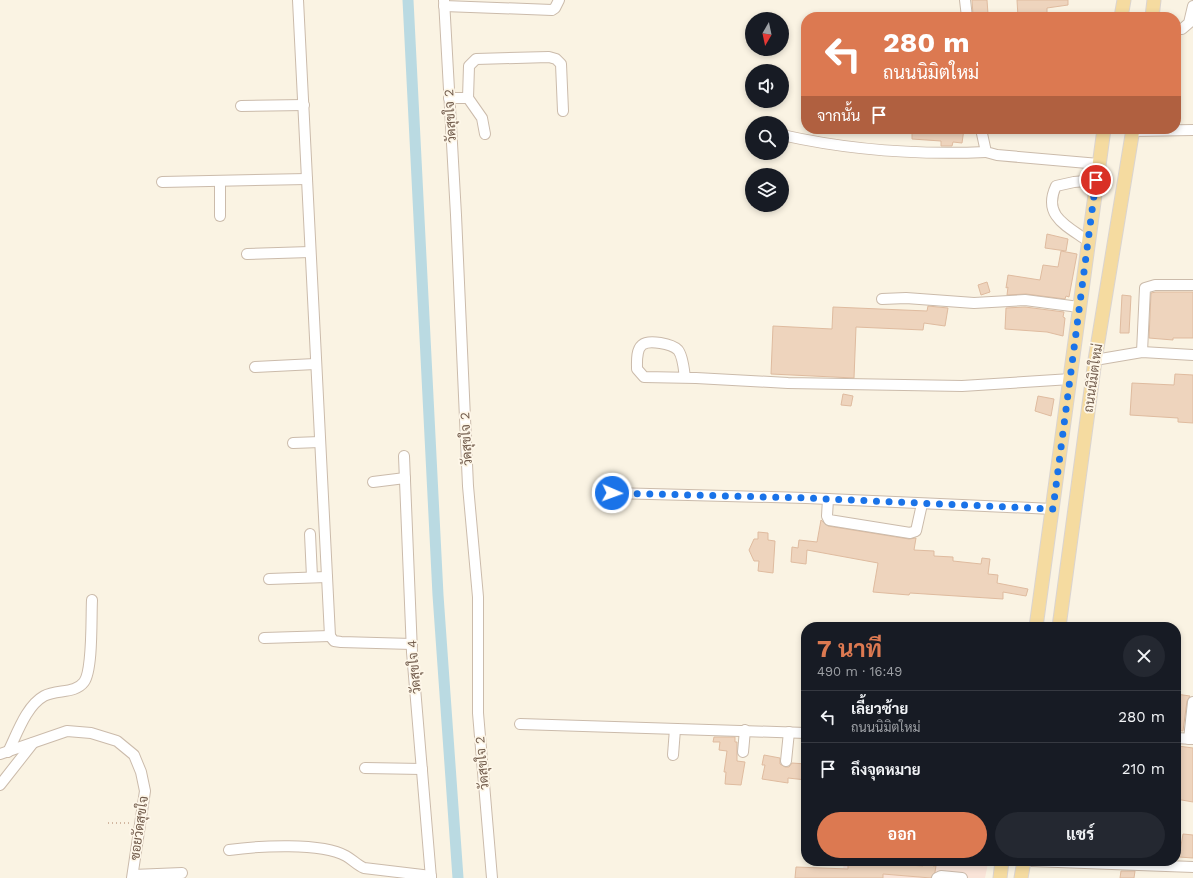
<!DOCTYPE html>
<html lang="th">
<meta charset="utf-8">
<style>
body{margin:0;font-family:"Work Sans",Sarabun,sans-serif;background:#242831;color:#f1f3f6;height:100vh;display:flex;flex-direction:column;font-size:15px;white-space:nowrap}
*{box-sizing:border-box;margin:0}
p{font-size:13px;color:#9ea1a6}
.icon{flex:none;width:22px;height:22px;fill:none;stroke:currentColor;stroke-width:2;stroke-linecap:round;stroke-linejoin:round}
.map{position:relative;flex:1;overflow:hidden}
.sheet{position:absolute;left:801px;top:622px;width:380px;height:244px;display:flex;flex-direction:column;background:#171b24;border-radius:16px;box-shadow:0 2px 6px #0003}
.sheet>*{flex:none}
.top-card{position:absolute;left:801px;top:12px;width:380px;height:122px;border-radius:16px;box-shadow:0 2px 6px #0003;background:#dc7951;color:#fff;overflow:hidden}
.needle{width:26px;rotate:189deg}
.tools{position:absolute;left:745px;top:12px;display:grid;gap:8px}
.tools a{display:grid;place-items:center;width:44px;height:44px;border-radius:50%;background:#171b24;box-shadow:0 2px 6px #0003;font-size:20px}
.pin{position:absolute;display:grid;place-items:center;width:34px;height:34px;color:#fff;margin:-17px;border:2px solid #fff;border-radius:50%;box-shadow:0 1px 4px #0007}
.me{position:absolute;width:44px;margin:-22px;rotate:92deg;stroke-linejoin:round;filter:drop-shadow(0 0 3px #0008)}
.turn{display:flex;align-items:center;gap:14px;height:84px;padding:0 16px;font-size:18px}
.turn .icon{width:52px;height:52px;stroke-width:2.5}
.turn b{display:block;font-size:28px;line-height:34px}
.then{display:flex;align-items:center;height:38px;padding:0 16px;background:#0003;gap:8px;font-size:15px}
.round{display:grid;place-items:center;flex:none;width:42px;height:42px;border-radius:21px;background:#242831}
.summary{display:flex;align-items:center;justify-content:space-between;height:68px;padding:0 16px}
h1{font-size:24px;font-weight:700;line-height:30px;color:#dc7951}
.button{display:flex;gap:8px;margin-top:auto;padding:8px 16px}
.button a{flex:1;height:46px;border-radius:24px;background:#dc7951;color:#fff;font-size:16px;font-weight:700;line-height:46px;text-align:center}
.button a+a{background:#242831;color:#f1f3f6}
ul{padding:0;list-style:none}
li{display:flex;align-items:center;gap:12px;height:52px;padding:0 16px;border-top:1px solid #363941}
li div{flex:1}
li b{display:block;font-size:15px}
li em{font-style:normal}
.map>svg:first-child{display:block}
</style>
<div class="map">
<svg width="1193" height="878" viewBox="0 0 1193 878">
<rect width="100%" height="100%" fill="#faf3e3"/>
<polygon fill="#fae4d8" points="844,861 965,861 988,863 985,878 842,878"/>
<g fill="none" stroke-linecap="round" stroke-linejoin="round">
<polyline stroke="#badae2" stroke-width="11" points="408,0 438,595 458,878"/>
</g>
<g fill="#eed4bd" stroke="#dfbb9f">
<polygon points="972,0 987,0 988,14 973,15"/>
<polygon points="1017,0 1068,0 1068,5 1047,8 1047,17 1018,17"/>
<polygon points="912,129 935,129 935,131 951,133 952,129 964,129 962,143 953,142 952,146 941,146 941,141 912,139"/>
<polygon points="1047,234 1068,239 1066,251 1045,248"/>
<polygon points="1061,251 1077,254 1069,297 1066,296 1065,299 1026,294 1007,295 1008,287 1006,288 1008,275 1040,280 1043,265 1058,267"/>
<polygon points="987,282 990,292 981,295 978,285"/>
<polygon points="1156,292 1193,292 1193,338 1173,338 1173,340 1149,338 1151,293"/>
<polygon points="1122,295 1131,296 1129,333 1120,333"/>
<polygon points="928,306 948,308 945,326 924,323 923,330 856,327 854,378 771,374 773,326 832,329 833,307 927,311"/>
<polygon points="1025,307 1064,312 1063,317 1065,318 1063,336 1047,332 1005,329 1006,308"/>
<polygon points="1175,374 1193,375 1193,423 1178,422 1178,418 1130,415 1132,383 1174,385"/>
<polygon points="843,394 853,396 851,406 841,405"/>
<polygon points="1038,396 1054,399 1051,416 1035,411"/>
<polygon points="821,520 828,526 909,539 916,538 914,550 934,551 934,556 953,557 953,561 981,564 982,558 990,559 988,574 998,575 997,583 1028,589 1026,596 1003,592 1003,599 910,593 909,595 873,592 878,563 807,550 806,564 791,562 792,547 798,548 799,540 817,542"/>
<polygon points="758,532 768,533 768,540 775,541 773,573 758,571 759,561 754,561 749,550 754,539 758,539"/>
<polygon points="1176,694 1190,696 1187,701 1183,731 1176,730"/>
<polygon points="714,737 735,737 735,742 737,742 737,761 745,762 741,785 725,784 726,772 724,772 727,751 719,750 720,742 713,742"/>
<polygon points="1178,746 1193,748 1193,802 1176,799"/>
<polygon points="764,755 780,758 780,764 785,767 789,767 792,763 806,764 806,780 788,778 788,783 762,779 765,765 762,765"/>
<polygon points="1183,834 1193,835 1193,858 1179,857"/>
<polygon points="848,861 923,866 923,861 933,861 933,866 936,866 935,872 931,878 883,874 883,878 795,878 796,867 848,869"/>
<polygon points="1121,871 1135,871 1134,878 1120,878"/>
</g>
<g fill="none" stroke-linecap="round" stroke-linejoin="round">
<g stroke="#cbbbab" stroke-width="12">
<g id="minor">
<polyline points="298,0 330,636 334,641 341,642 412,644"/>
<polyline points="444,0 456,215 468,486 478,597 478,713 492,878"/>
<polyline points="965,0 967,17"/>
<polyline points="444,6 552,10 555,8 559,0"/>
<polyline points="1176,29 1182,29 1189,23 1193,6"/>
<polyline points="449,98 468,98 469,66 476,59 549,57 556,59 561,64 563,111"/>
<polyline points="468,98 482,118 485,134"/>
<polyline points="241,106 304,105"/>
<polyline points="981,129 986,152 997,155 1099,164"/>
<polyline points="1133,131 1193,130"/>
<path d="M 782,135 C 849,150 918,155 986,152"/>
<polyline points="162,182 307,179"/>
<polyline points="220,182 220,216"/>
<path d="M 1088,241 C 1067,226 1042,216 1056,186 L 1074,182 L 1097,180"/>
<polyline points="247,254 310,252"/>
<polyline points="882,299 906,298 974,303 1025,300 1079,307"/>
<polyline points="1142,352 1145,288 1155,285 1193,285"/>
<polyline points="1095,360 1142,352 1193,355"/>
<polyline points="255,367 315,364"/>
<path d="M 685,378 C 684,370 683,356 678,350 C 672,344 649,339 642,345 C 636,350 637,362 637,369 L 644,377 L 696,378 L 788,383 L 962,386 L 1071,379"/>
<polyline points="293,443 320,442"/>
<polyline points="404,456 412,652 431,878"/>
<polyline points="373,482 405,478"/>
<polyline points="612,493 806,498 1053,509"/>
<polyline points="828,499 827,516 829,520 910,533 916,531 922,504"/>
<polyline points="310,534 312,577"/>
<polyline points="269,579 327,577"/>
<polyline points="264,638 330,636"/>
<polyline points="520,724 806,733"/>
<polyline points="1176,738 1193,739"/>
<polyline points="1189,739 1193,702"/>
<path d="M 8,752 C 17,734 26,706 44,696 C 57,689 75,694 84,682 C 93,670 91,617 92,600"/>
<polyline points="743,752 745,730"/>
<polyline points="0,754 67,731 91,733 117,741 134,755 141,772 145,791 132,878"/>
<polyline points="673,755 675,729"/>
<polyline points="786,761 789,732"/>
<polyline points="365,768 422,769"/>
<polyline points="0,785 33,743"/>
<path d="M 229,850 C 258,846 321,842 346,856 C 353,860 357,865 364,868 L 431,876"/>
<polyline points="1031,861 1193,867"/>
<polyline points="133,875 182,873"/>
<polyline points="937,878 941,876 962,878"/>
</g>
</g>
<g stroke="#dad4d0" stroke-width="15">
<g id="major">
<polyline points="1121,17 1124,0"/>
<polyline points="1152,17 1154,0"/>
<polyline points="1036,627 1104,129"/>
<polyline points="1059,627 1095,360 1133,129"/>
<polyline points="1000,878 1002,861"/>
<polyline points="1021,878 1024,861"/>
</g>
</g>
<polyline stroke="#d2b7a1" stroke-width="2" stroke-dasharray="1 3" stroke-linecap="butt" points="108,823 131,823"/>
<use href="#minor" stroke="#fff" stroke-width="10"/>
<use href="#major" stroke="#f5dba0" stroke-width="13"/>
</g>
<g fill="none" stroke-linecap="round" stroke-linejoin="round">
<polyline stroke="#1a73e8" stroke-width="7" stroke-dasharray="0 12.6" points="612,493 806,498 1053,509 1096,180"/>
</g>
<g text-anchor="middle" dominant-baseline="central" stroke-width="3.5" stroke-linejoin="round" paint-order="stroke">
<g font-size="13" fill="#715b4b" stroke="#fef7e9">
<text transform="translate(450 116) rotate(-93)">วัดสุขใจ 2</text>
<text transform="translate(1093 378) rotate(-82)">ถนนนิมิตใหม่</text>
<text transform="translate(466 439) rotate(-93)">วัดสุขใจ 2</text>
<text transform="translate(414 667) rotate(-95)">วัดสุขใจ 4</text>
<text transform="translate(482 763) rotate(-95)">วัดสุขใจ 2</text>
<text transform="translate(139 828) rotate(-82)">ซอยวัดสุขใจ</text>
</g>
</g>
</svg>
<div class="tools">
<a><svg class="needle" viewBox="-14 -14 28 28"><path d="M0-13l5 13h-10z" fill="#e53935"/><path d="M0 13l5-13h-10z" fill="#9ea1a6"/></svg></a>
<a><svg class="icon" aria-label="sound" viewBox="0 0 24 24"><path d="M4 9h4l5-4v14l-5-4H4zM17 9q2 3 0 6"/></svg></a>
<a><svg class="icon" aria-label="search" viewBox="0 0 24 24"><circle cx="10" cy="10" r="6"/><path d="M15 15l6 6"/></svg></a>
<a><svg class="icon" aria-label="layers" viewBox="0 0 24 24"><path d="M12 4l9 5-9 5-9-5zM3 14l9 5 9-5"/></svg></a>
</div>
<div class="pin" style="left:1096px;top:180px;background:#d93025"><svg class="icon" aria-label="arrive" viewBox="0 0 24 24"><path d="M6 21V4h12l-3 4 3 4H6"/></svg></div>
<svg class="me" style="left:612px;top:493px" viewBox="-20 -20 40 40"><circle r="17" fill="#1a73e8" stroke="#fff" stroke-width="3"/><path d="M0-11L8 9 0 5-8 9z" fill="#fff"/></svg>
<div class="top-card">
<div class="turn"><svg class="icon" aria-label="left" viewBox="0 0 24 24"><path d="M17 20v-9H6M10 6l-5 5 5 5"/></svg><div><b>280 m</b>ถนนนิมิตใหม่</div></div>
<div class="then">จากนั้น<svg class="icon" aria-label="arrive" viewBox="0 0 24 24"><path d="M6 21V4h12l-3 4 3 4H6"/></svg></div>
</div>
<section class="sheet">
<div class="summary"><div><h1>7 นาที</h1><p>490 m · 16:49</p></div><a class="round"><svg class="icon" aria-label="close" viewBox="0 0 24 24"><path d="M6 6l12 12M18 6L6 18"/></svg></a></div>
<ul>
<li><svg class="icon" aria-label="left" viewBox="0 0 24 24"><path d="M17 20v-9H6M10 6l-5 5 5 5"/></svg><div><b>เลี้ยวซ้าย</b><p>ถนนนิมิตใหม่</p></div><em>280 m</em></li>
<li><svg class="icon" aria-label="arrive" viewBox="0 0 24 24"><path d="M6 21V4h12l-3 4 3 4H6"/></svg><div><b>ถึงจุดหมาย</b></div><em>210 m</em></li>
</ul>
<div class="button"><a>ออก</a><a>แชร์</a></div>
</section>
</div>
